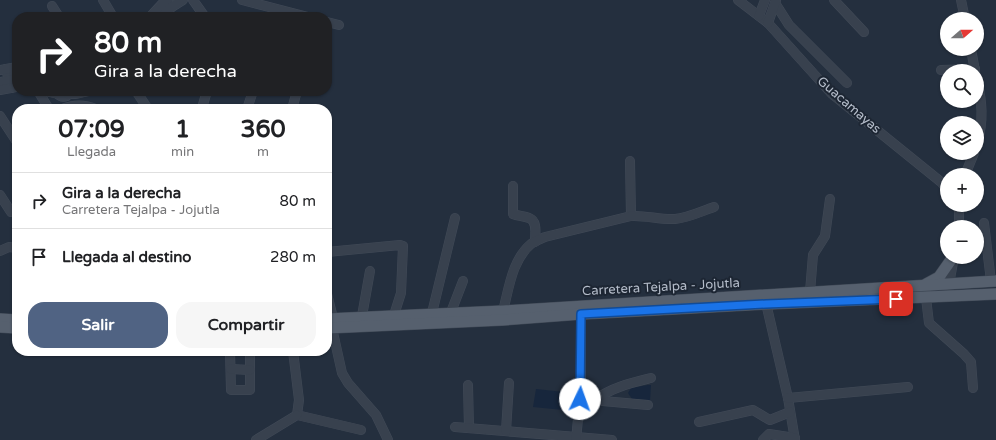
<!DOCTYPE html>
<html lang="es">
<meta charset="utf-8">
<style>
body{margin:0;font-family:"Varela Round",sans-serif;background:#f6f6f6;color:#202124;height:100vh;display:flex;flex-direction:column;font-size:15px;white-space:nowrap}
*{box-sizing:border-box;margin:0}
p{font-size:13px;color:#757577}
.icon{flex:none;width:22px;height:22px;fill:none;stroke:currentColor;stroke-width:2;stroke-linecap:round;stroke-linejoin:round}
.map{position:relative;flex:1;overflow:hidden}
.side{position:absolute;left:12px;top:104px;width:320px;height:252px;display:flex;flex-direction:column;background:#fff;border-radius:16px;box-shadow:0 1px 3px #0004}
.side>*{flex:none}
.hud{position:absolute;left:12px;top:12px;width:320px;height:84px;border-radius:16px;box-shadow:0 1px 3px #0004;background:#202124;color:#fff;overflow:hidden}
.needle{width:26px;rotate:70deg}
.controls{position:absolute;left:940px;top:12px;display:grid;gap:8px}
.controls a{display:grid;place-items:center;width:44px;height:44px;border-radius:50%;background:#fff;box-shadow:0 1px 3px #0004;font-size:20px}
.pin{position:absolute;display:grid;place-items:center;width:34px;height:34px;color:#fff;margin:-17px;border-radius:8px;box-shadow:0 2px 6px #0006}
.me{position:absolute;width:44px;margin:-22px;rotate:3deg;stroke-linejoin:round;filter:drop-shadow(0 0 3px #0008)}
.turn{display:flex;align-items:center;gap:14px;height:84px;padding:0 16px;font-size:18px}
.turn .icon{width:52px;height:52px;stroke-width:2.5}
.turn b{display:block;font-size:28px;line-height:34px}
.eta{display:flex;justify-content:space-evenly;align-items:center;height:68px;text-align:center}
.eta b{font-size:24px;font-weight:800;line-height:28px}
.primary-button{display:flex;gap:8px;margin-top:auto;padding:8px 16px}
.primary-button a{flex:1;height:46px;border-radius:16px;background:#506383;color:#fff;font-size:16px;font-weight:800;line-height:46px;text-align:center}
.primary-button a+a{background:#f6f6f6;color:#202124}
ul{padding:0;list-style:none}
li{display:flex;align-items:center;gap:12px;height:56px;padding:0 16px;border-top:1px solid #e0e0e0}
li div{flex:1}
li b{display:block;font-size:15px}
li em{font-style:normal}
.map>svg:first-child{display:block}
</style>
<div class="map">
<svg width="996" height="440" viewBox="0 0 996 440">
<rect width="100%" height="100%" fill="#242f3e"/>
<g fill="#17263c">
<polygon points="648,385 651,385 650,401 632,399 628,393 631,388"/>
<polygon points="536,389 564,392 563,410 533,407"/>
</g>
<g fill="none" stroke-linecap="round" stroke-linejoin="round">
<g stroke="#414a57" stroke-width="10">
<g id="minor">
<polyline points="103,0 113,17"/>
<polyline points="193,0 205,17"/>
<polyline points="242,0 308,17"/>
<polyline points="738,0 768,23 831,93 941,182 947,189"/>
<polyline points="834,0 864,32"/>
<polyline points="961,0 965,19"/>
<polyline points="775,3 789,25 847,83"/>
<polyline points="52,6 59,17"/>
<polyline points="759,16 765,0"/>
<polyline points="150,17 162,4 168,0"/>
<polyline points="161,17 172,7 183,0"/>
<polyline points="327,22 339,25"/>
<polyline points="768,23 776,0"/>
<polyline points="971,49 975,71"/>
<polyline points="6,69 11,88"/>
<polyline points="0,70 17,67"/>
<polyline points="941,70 975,69"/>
<path d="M 977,79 C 982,101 984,121 977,143"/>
<polyline points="0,82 17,79"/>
<polyline points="0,90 16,87"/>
<polyline points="38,91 49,109"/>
<polyline points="45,91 58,94"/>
<path d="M 57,91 C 58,96 62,98 67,96 L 70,91"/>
<polyline points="136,91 148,109"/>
<polyline points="68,94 76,94 89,91"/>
<polyline points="202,108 207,91"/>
<path d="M 62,109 C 74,104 84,104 96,109"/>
<polyline points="247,109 253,91"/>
<polyline points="292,109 297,91"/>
<polyline points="0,116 17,142"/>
<polyline points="630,161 631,216"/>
<polyline points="965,175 974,153"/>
<path d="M 513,186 L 513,214 C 518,216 524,216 529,218 C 538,221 535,234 535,242"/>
<polyline points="0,195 11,212"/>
<polyline points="958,205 959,210 959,227"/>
<polyline points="984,223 991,281"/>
<polyline points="0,251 9,247 17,248"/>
<polyline points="327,252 400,245 403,246 401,293 394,315"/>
<polyline points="949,284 954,257"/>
<polyline points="810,292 813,255 825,236 830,199"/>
<polyline points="327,294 333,318"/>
<polyline points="926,298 929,323 964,354 971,362 973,388"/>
<polyline points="765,299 788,398 795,440"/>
<path d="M 503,311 C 509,288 512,260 531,244 C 535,241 541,239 545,237 L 631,216 C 646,215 660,220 675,219 C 688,218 702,211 714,207"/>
<polyline points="451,312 463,281"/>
<polyline points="432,313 455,218"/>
<polyline points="362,316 370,271"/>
<polyline points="332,328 342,373 348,383 376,415 388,440"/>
<polyline points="230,351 231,390 250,390 250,351"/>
<polyline points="293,351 299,400 297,415 361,430"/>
<polyline points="231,369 250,370"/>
<polyline points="468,385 469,428"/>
<polyline points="788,398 908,387"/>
<polyline points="580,399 648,405"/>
<path d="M 596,399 C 613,387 631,383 651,378"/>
<polyline points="699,422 753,410 768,419 770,420 790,412"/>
<polyline points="455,427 612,440"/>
<polyline points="506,431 509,383"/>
<polyline points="256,440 297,415"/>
<polyline points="576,440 581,387 581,314"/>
<polyline points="763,440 769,434 795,438"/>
</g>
</g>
<g stroke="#414a57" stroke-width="12">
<g id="major">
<polyline points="926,284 939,277 953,257"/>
<polyline points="0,319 17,320"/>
<polyline points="327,319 503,311 996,281"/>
<polyline points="0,327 17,328"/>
<polyline points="327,328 502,320 581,314 766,304 996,294"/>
</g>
</g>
<use href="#minor" stroke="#38414e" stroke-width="9"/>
<use href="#major" stroke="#56606e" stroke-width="11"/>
</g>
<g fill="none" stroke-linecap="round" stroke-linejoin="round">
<g stroke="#114b97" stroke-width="10">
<polyline id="route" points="580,399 581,314 766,304 896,299"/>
</g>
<use href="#route" stroke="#1a73e8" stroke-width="7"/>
</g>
<g text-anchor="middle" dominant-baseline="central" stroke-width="4" stroke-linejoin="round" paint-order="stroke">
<g font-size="13" fill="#b4bcc9" stroke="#1d2633">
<text transform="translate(849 105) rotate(41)">Guacamayas</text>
<text transform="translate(661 287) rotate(-3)">Carretera Tejalpa - Jojutla</text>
</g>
</g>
</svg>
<div class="controls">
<a><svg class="needle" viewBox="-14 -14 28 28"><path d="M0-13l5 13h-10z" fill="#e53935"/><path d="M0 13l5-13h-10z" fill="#757577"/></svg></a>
<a><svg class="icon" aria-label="search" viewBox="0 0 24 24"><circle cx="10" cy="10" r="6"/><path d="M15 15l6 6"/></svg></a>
<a><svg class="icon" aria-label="layers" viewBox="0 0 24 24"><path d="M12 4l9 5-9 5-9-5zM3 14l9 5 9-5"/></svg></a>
<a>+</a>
<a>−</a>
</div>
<div class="pin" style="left:896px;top:299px;background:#d93025"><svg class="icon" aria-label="arrive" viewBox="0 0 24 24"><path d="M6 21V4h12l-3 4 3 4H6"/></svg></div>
<svg class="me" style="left:580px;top:399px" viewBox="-20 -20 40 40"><circle r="19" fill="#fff"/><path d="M0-13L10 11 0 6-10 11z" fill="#1a73e8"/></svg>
<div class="hud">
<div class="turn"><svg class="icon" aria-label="right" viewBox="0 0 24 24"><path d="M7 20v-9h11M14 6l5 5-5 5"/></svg><div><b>80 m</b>Gira a la derecha</div></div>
</div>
<section class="side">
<div class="eta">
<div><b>07:09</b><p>Llegada</p></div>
<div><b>1</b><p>min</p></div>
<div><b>360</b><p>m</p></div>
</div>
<ul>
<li><svg class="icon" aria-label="right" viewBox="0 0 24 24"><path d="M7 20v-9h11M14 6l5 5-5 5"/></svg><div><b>Gira a la derecha</b><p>Carretera Tejalpa - Jojutla</p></div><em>80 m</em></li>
<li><svg class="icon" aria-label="arrive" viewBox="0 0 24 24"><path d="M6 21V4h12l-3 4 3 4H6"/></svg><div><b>Llegada al destino</b></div><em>280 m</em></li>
</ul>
<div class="primary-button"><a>Salir</a><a>Compartir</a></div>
</section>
</div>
